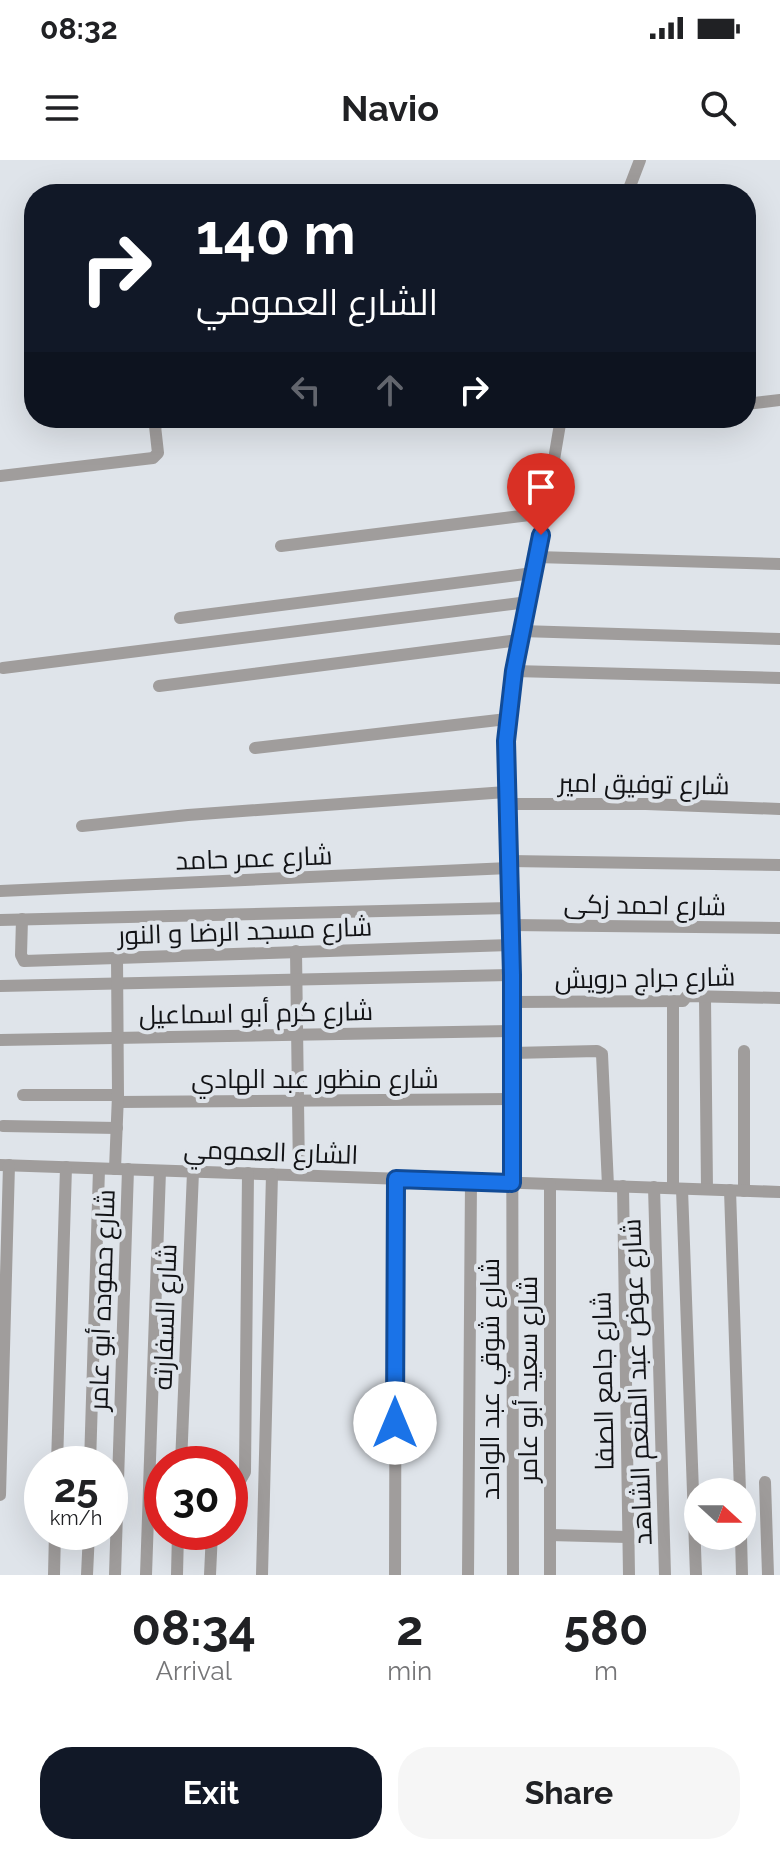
<!DOCTYPE html>
<meta charset="utf-8">
<style>
body{margin:0;font-family:Raleway,Cairo,sans-serif;background:#f6f6f6;color:#202124;height:100vh;display:flex;flex-direction:column;font-size:30px;white-space:nowrap}
*{box-sizing:border-box;margin:0}
p{font-size:26px;color:#757577}
.icon{flex:none;width:44px;height:44px;fill:none;stroke:currentColor;stroke-width:2;stroke-linecap:round;stroke-linejoin:round}
.map{position:relative;height:1415px;overflow:hidden}
.drawer{display:flex;flex-direction:column;background:#fff;flex:1}
.drawer>*{flex:none}
.hud{position:absolute;left:24px;top:24px;width:732px;height:244px;border-radius:32px;box-shadow:0 8px 32px #0002;background:#111827;color:#fff;overflow:hidden}
.needle{width:52px;rotate:111deg}
.tools{position:absolute;left:684px;top:1318px;display:grid;gap:16px}
.tools a{display:grid;place-items:center;width:72px;height:72px;border-radius:50%;background:#fff;box-shadow:0 8px 32px #0002;font-size:40px}
.speed{position:absolute;left:24px;top:1286px;display:flex;gap:16px;font-size:40px;font-weight:700;text-align:center}
.speed>*{display:grid;place-content:center;width:104px;height:104px;border-radius:50%;background:#fff;box-shadow:0 8px 32px #0002;line-height:1}
.speed small{font-size:20px;font-weight:400}
.speed .limit{border:12px solid #d22;background:#fff;color:#111}
.pin{position:absolute;display:grid;place-items:center;width:68px;height:68px;color:#fff;margin:-82px -34px;border-radius:50% 50% 50% 0;rotate:-45deg;box-shadow:0 0 8px #0007}
.pin .icon{rotate:45deg}
.me{position:absolute;width:88px;margin:-44px;rotate:0deg;stroke-linejoin:round;filter:drop-shadow(0 0 6px #0008)}
.turn{display:flex;align-items:center;gap:28px;height:168px;padding:0 40px;font-size:36px}
.turn .icon{width:104px;height:104px;stroke-width:2.5}
.turn b{display:block;font-size:56px;line-height:68px}
.lanes{display:flex;align-items:center;height:76px;padding:0 40px;background:#0003;justify-content:center;gap:40px;direction:ltr}
.lanes .off{opacity:.35}
.eta{display:flex;justify-content:space-evenly;align-items:center;height:136px;text-align:center}
.eta b{font-size:48px;font-weight:700;line-height:56px}
.primary-button{display:flex;gap:16px;margin-top:auto;padding:16px 40px}
.primary-button a{flex:1;height:92px;border-radius:32px;background:#111827;color:#fff;font-size:32px;font-weight:700;line-height:92px;text-align:center}
.primary-button a+a{background:#f6f6f6;color:#202124}
.status{display:flex;justify-content:space-between;align-items:center;height:56px;padding:0 40px;background:#fff;direction:ltr}
.status svg{height:22px;fill:currentColor}
header{display:flex;justify-content:space-between;align-items:center;height:104px;padding:0 40px;background:#fff;font-size:36px;font-weight:700}
.map>svg:first-child{display:block}
</style>
<div class="status"><b>08:32</b><svg viewBox="0 0 49 12"><path d="M0 12V9h3v3zM5 12V6h3v6zM10 12V3h3v9zM15 12V0h3v12zM26 1h20v11H26zM47 4h2v5h-2z"/></svg></div>
<header><svg class="icon" aria-label="menu" viewBox="0 0 24 24"><path d="M4 6h16M4 12h16M4 18h16"/></svg>Navio<svg class="icon" aria-label="search" viewBox="0 0 24 24"><circle cx="10" cy="10" r="6"/><path d="M15 15l6 6"/></svg></header>
<div class="map">
<svg width="780" height="1415" viewBox="0 0 780 1415">
<rect width="100%" height="100%" fill="#dfe4ea"/>
<g fill="none" stroke-linecap="round" stroke-linejoin="round">
<g stroke="#a09d9c" stroke-width="12">
<polyline points="627,34 640,0"/>
<polyline points="746,244 780,240"/>
<polyline points="0,316 153,298 158,293 155,266 161,261 177,258"/>
<polyline points="281,386 545,353"/>
<polyline points="536,397 780,404"/>
<polyline points="180,458 533,413"/>
<polyline points="521,471 780,479"/>
<polyline points="3,508 528,442"/>
<polyline points="514,511 780,518"/>
<polyline points="159,526 519,480"/>
<polyline points="255,588 507,559"/>
<polyline points="506,644 646,644 780,649"/>
<polyline points="82,666 188,655 506,632"/>
<polyline points="509,701 780,705"/>
<polyline points="0,731 509,708"/>
<polyline points="22,759 21,795 24,801 511,785"/>
<polyline points="0,760 510,748"/>
<polyline points="510,765 780,768"/>
<polyline points="296,791 299,1015"/>
<polyline points="0,826 512,815"/>
<polyline points="705,838 707,1029"/>
<polyline points="512,842 683,841 687,836 780,838"/>
<polyline points="0,880 512,871"/>
<polyline points="744,891 744,1031"/>
<polyline points="512,893 597,891 602,894 608,1026"/>
<polyline points="23,935 118,935"/>
<polyline points="118,942 513,939"/>
<polyline points="3,966 117,968"/>
<polyline points="0,1005 780,1032"/>
<polyline points="115,1009 118,935 117,798"/>
<polyline points="550,1024 550,1415"/>
<polyline points="623,1026 629,1415"/>
<polyline points="654,1027 665,1415"/>
<polyline points="673,1028 673,841"/>
<polyline points="682,1029 696,1415"/>
<polyline points="730,1030 740,1332"/>
<polyline points="57,1304 66,1007"/>
<polyline points="90,1304 99,1009"/>
<polyline points="181,1304 193,1012"/>
<polyline points="230,1320 241,1319 245,1312 248,1013"/>
<polyline points="765,1322 768,1415"/>
<polyline points="0,1335 9,1005"/>
<polyline points="550,1375 627,1377"/>
<polyline points="741,1376 742,1415"/>
<polyline points="54,1415 55,1372"/>
<polyline points="87,1415 89,1372"/>
<polyline points="115,1415 128,1009"/>
<polyline points="146,1415 160,1011"/>
<polyline points="177,1415 178,1372"/>
<polyline points="210,1415 212,1372"/>
<polyline points="262,1415 272,1014"/>
<polyline points="395,1415 396,1019"/>
<polyline points="468,1415 471,1021"/>
<polyline points="513,1415 512,842 506,581 514,511 545,353 561,258"/>
</g>
</g>
<g fill="none" stroke-linecap="round" stroke-linejoin="round">
<g stroke="#114b97" stroke-width="20">
<polyline id="route" points="395,1263 396,1019 512,1023 512,815 506,581 514,511 541,375"/>
</g>
<use href="#route" stroke="#1a73e8" stroke-width="14"/>
</g>
<g text-anchor="middle" dominant-baseline="central" stroke-width="8" stroke-linejoin="round" paint-order="stroke">
<g font-size="26" fill="#121316" stroke="#dfe4ea">
<text transform="translate(644 624) rotate(1)">شارع توفيق امير</text>
<text transform="translate(254 698) rotate(-2)">شارع عمر حامد</text>
<text transform="translate(645 745) rotate(1)">شارع احمد زكى</text>
<text transform="translate(245 771) rotate(-2)">شارع مسجد الرضا و النور</text>
<text transform="translate(645 818) rotate(-1)">شارع جراج درويش</text>
<text transform="translate(256 853) rotate(-1)">شارع كرم أبو اسماعيل</text>
<text x="315" y="919">شارع منظور عبد الهادي</text>
<text transform="translate(271 992) rotate(2)">الشارع العمومي</text>
<text transform="translate(102 1140) rotate(-88)">شارع حموده أبو عامر</text>
<text transform="translate(165 1157) rotate(-88)">شارع السفارته</text>
<text transform="translate(490 1219) rotate(-90)">شارع شوقي عبد الواحد</text>
<text transform="translate(528 1219) rotate(-90)">شارع سعيد أبو عامر</text>
<text transform="translate(603 1221) rotate(-91)">شارع جامع الصفا</text>
<text transform="translate(637 1222) rotate(-92)">شارع عوض عبد المنعم الشاهد</text>
</g>
</g>
</svg>
<div class="tools">
<a><svg class="needle" viewBox="-14 -14 28 28"><path d="M0-13l5 13h-10z" fill="#e53935"/><path d="M0 13l5-13h-10z" fill="#757577"/></svg></a>
</div>
<div class="speed"><div>25<small>km/h</small></div><div class="limit">30</div></div>
<div class="pin" style="left:541px;top:375px;background:#d93025"><svg class="icon" aria-label="arrive" viewBox="0 0 24 24"><path d="M6 21V4h12l-3 4 3 4H6"/></svg></div>
<svg class="me" style="left:395px;top:1263px" viewBox="-20 -20 40 40"><circle r="19" fill="#fff"/><path d="M0-13L10 11 0 6-10 11z" fill="#1a73e8"/></svg>
<div class="hud">
<div class="turn"><svg class="icon" aria-label="right" viewBox="0 0 24 24"><path d="M7 20v-9h11M14 6l5 5-5 5"/></svg><div><b>140 m</b>الشارع العمومي</div></div>
<div class="lanes"><svg class="icon off" aria-label="left" viewBox="0 0 24 24"><path d="M17 20v-9H6M10 6l-5 5 5 5"/></svg><svg class="icon off" aria-label="ahead" viewBox="0 0 24 24"><path d="M12 20V5M6 11l6-6 6 6"/></svg><svg class="icon" aria-label="right" viewBox="0 0 24 24"><path d="M7 20v-9h11M14 6l5 5-5 5"/></svg></div>
</div>
</div>
<section class="drawer">
<div class="eta">
<div><b>08:34</b><p>Arrival</p></div>
<div><b>2</b><p>min</p></div>
<div><b>580</b><p>m</p></div>
</div>
<div class="primary-button"><a>Exit</a><a>Share</a></div>
</section>
